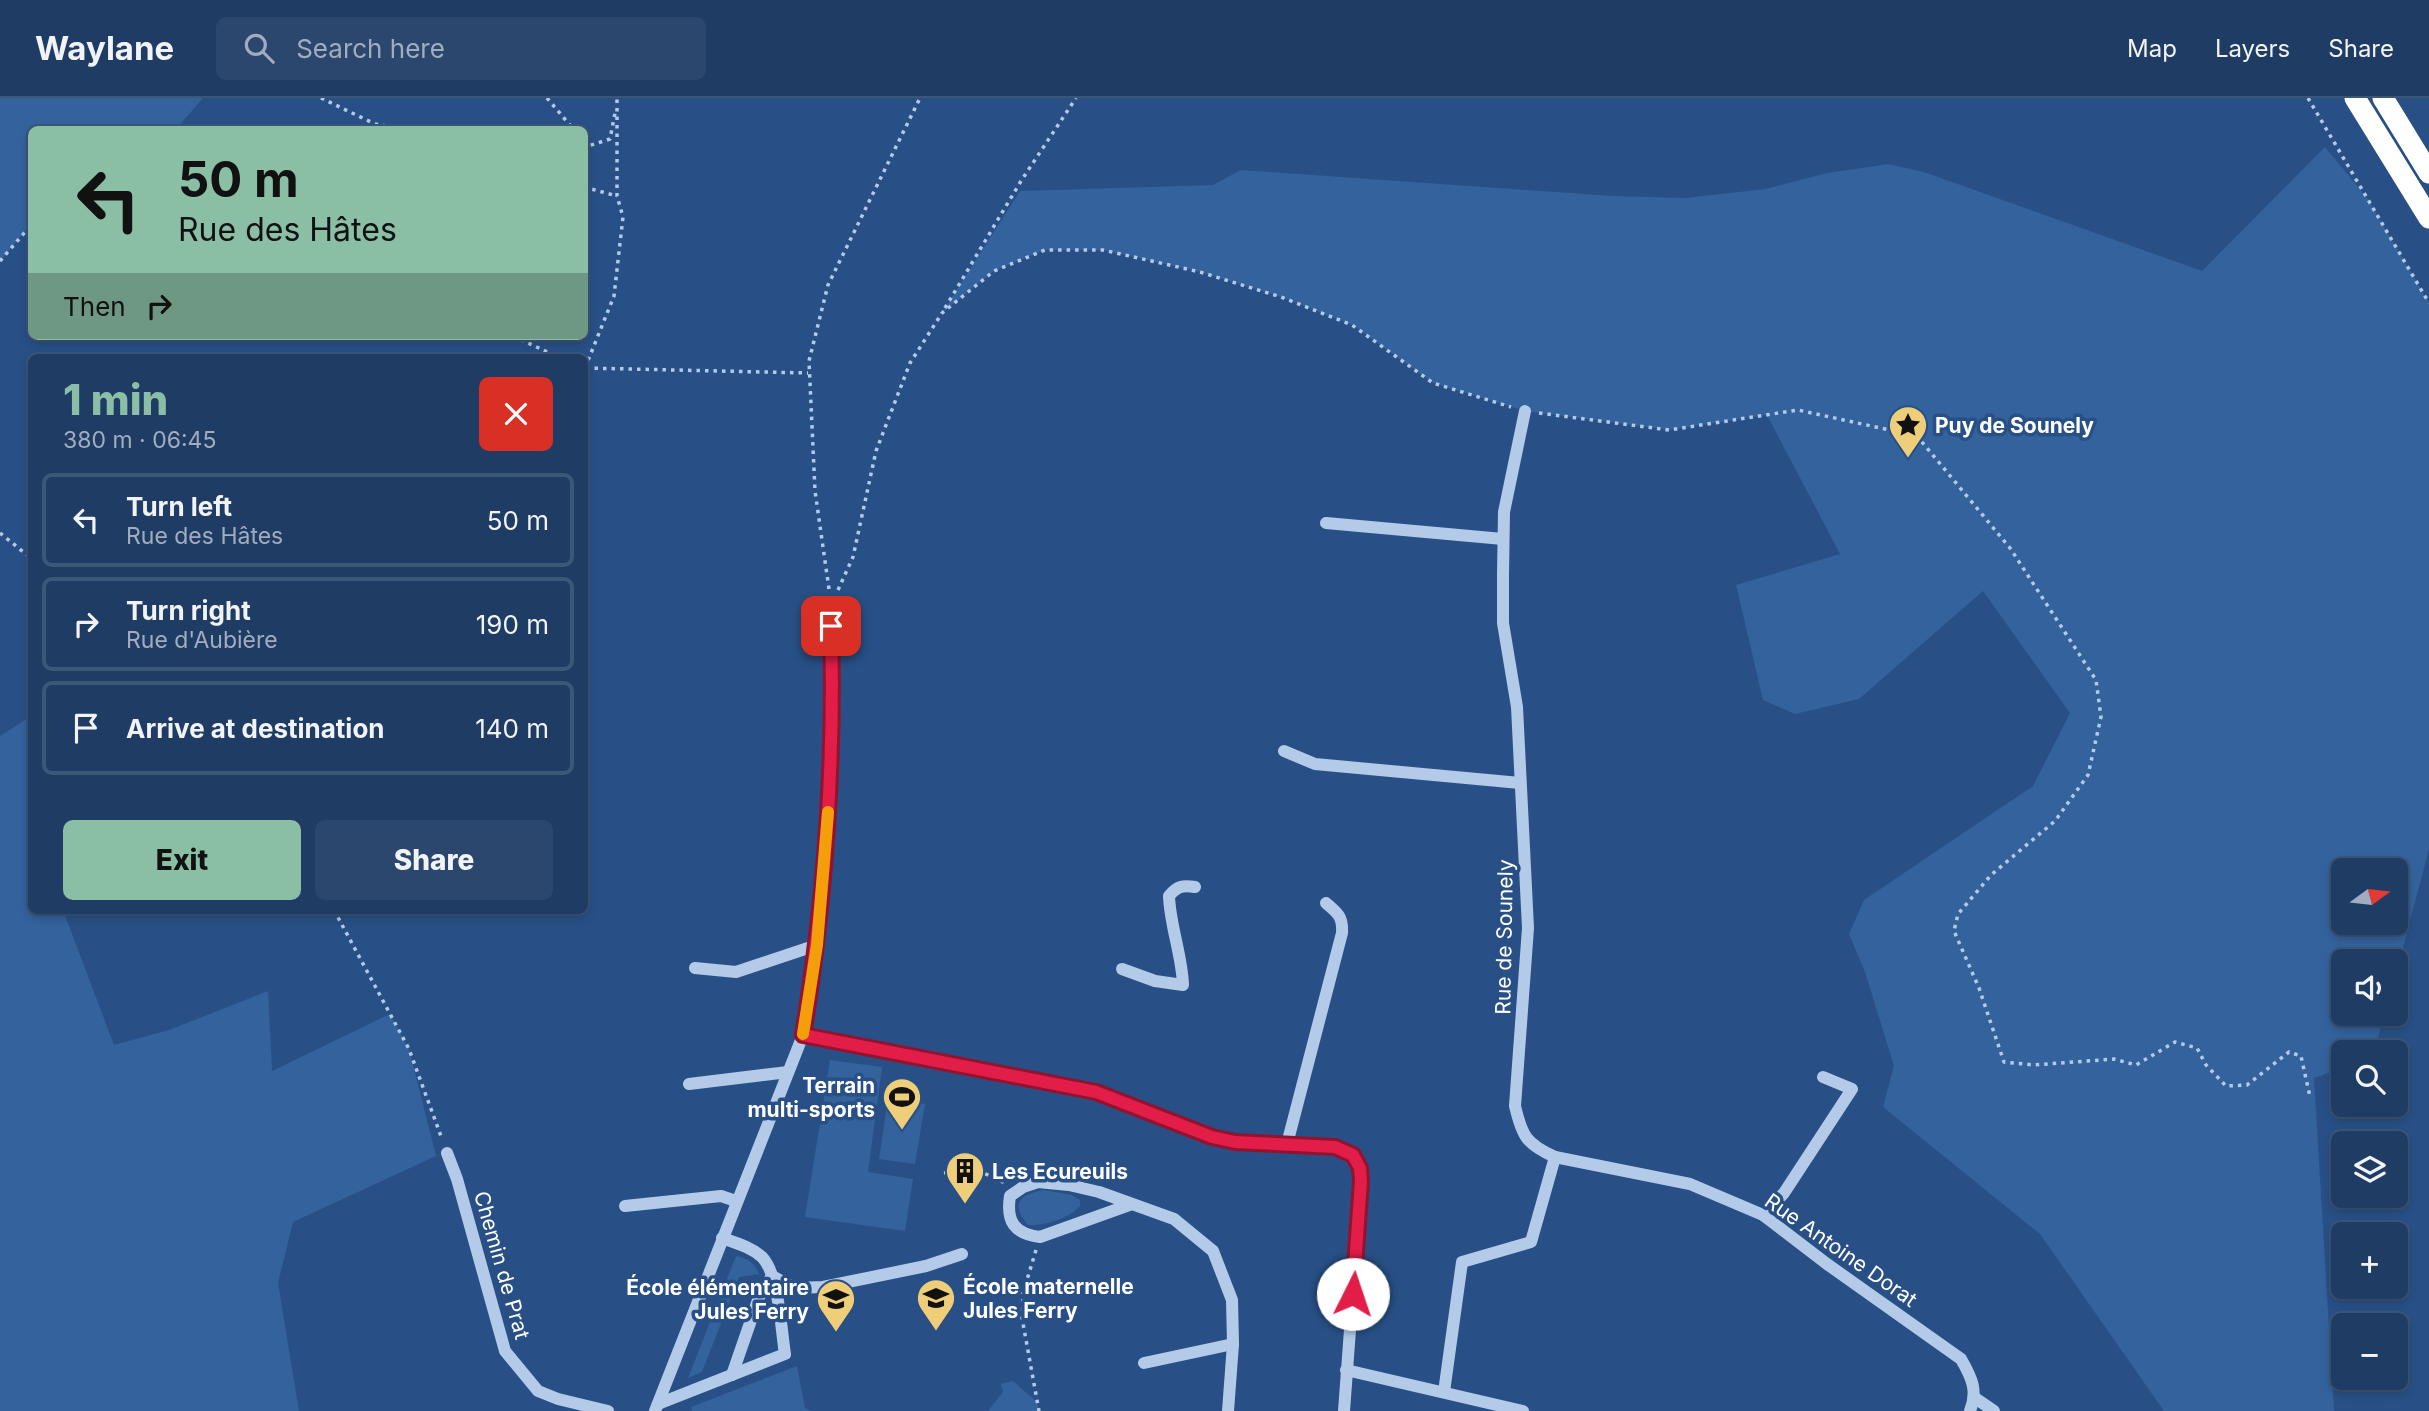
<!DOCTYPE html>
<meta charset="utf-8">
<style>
body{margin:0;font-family:Inter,sans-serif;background:#2b476d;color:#f1f3f6;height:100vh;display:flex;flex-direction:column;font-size:26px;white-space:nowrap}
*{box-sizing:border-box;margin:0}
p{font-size:23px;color:#a1adbf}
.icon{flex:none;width:38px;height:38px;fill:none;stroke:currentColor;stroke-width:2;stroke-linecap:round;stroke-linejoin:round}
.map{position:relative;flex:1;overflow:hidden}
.details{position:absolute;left:28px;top:256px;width:560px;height:560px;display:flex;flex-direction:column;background:#1e3c64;border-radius:10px;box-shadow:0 4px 10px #0003,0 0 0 2px #3c5678}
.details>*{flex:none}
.banner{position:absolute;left:28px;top:28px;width:560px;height:214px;border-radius:10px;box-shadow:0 4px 10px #0003,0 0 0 2px #3c5678;background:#8abfa5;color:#111;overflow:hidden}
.needle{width:46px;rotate:75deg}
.buttons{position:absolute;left:2331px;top:760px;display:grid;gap:14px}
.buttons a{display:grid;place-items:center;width:77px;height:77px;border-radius:10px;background:#1e3c64;box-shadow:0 4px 10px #0003,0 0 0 2px #3c5678;font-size:35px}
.pin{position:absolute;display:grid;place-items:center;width:60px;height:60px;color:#fff;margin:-30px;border-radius:14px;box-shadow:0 4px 10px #0006}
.me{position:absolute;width:77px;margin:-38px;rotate:4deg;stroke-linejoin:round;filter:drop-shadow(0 0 5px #0008)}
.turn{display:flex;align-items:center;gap:24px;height:147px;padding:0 35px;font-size:32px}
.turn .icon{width:91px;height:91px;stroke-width:2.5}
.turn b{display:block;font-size:49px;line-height:60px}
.then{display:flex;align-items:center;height:66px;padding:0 35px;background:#0003;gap:14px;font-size:26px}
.round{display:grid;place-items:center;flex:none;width:74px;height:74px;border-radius:10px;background:#2b476d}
.headline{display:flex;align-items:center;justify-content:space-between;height:119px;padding:0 35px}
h1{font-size:42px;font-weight:800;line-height:52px;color:#8abfa5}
.primary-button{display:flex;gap:14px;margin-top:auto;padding:14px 35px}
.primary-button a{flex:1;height:80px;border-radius:10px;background:#8abfa5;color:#111;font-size:28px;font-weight:800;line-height:80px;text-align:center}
.primary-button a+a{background:#2b476d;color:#f1f3f6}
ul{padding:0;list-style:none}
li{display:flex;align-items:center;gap:21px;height:94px;margin:0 14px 10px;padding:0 21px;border:4px solid #3c5678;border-radius:10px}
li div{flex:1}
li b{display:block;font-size:26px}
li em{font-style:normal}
header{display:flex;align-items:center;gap:42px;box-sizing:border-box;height:98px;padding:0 35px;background:#1e3c64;border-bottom:2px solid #3c5678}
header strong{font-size:33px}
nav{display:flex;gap:38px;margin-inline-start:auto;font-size:24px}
.search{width:490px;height:63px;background:#2b476d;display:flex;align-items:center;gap:18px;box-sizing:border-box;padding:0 24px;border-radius:10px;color:#a1adbf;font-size:26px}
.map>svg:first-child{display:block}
</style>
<header>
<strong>Waylane</strong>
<div class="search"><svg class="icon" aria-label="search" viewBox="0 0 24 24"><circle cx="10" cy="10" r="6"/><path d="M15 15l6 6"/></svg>Search here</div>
<nav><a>Map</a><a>Layers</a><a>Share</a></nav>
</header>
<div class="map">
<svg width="2429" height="1313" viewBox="0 0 2429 1313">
<rect width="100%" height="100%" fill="#285086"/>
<g fill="#33629d" fill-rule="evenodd">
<polygon points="0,0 203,0 176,31 32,32 31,126 0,163"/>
<path d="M 2325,49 L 2368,101 L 2429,205 L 2429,751 L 2396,876 L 2396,863 L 2343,863 L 2343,915 L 2385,915 L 2374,954 L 2343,954 L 2343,970 L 2314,980 L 2334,1313 L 2164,1313 L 2040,1136 L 1883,1009 L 1894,968 L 1865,874 L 1849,836 L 1864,802 L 2033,688 L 2070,615 L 1983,493 L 1859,601 L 1795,616 L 1763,602 L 1736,487 L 1840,456 L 1767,317 L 1669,332 L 1525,313 L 1433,285 L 1352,227 L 1281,199 L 1200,174 L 1103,152 L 1045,152 L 994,173 L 942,215 L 1020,93 L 1213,87 L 1241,72 L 1613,98 L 1685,100 L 1766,91 L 1827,75 L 1889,66 L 1927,75 L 2202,173 ZM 2343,772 L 2396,772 L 2396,824 L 2343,824 Z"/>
<polygon points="31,618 32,812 63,812 114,947 169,932 268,893 272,973 390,916 409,951 436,1058 293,1124 278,1185 299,1313 0,1313 0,638"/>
<polygon points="830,962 882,969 868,1074 913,1081 905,1133 805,1119"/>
<polygon points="888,1001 925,1006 915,1066 879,1061"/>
<path d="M 1044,1092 L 1072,1097 L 1080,1102 L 1080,1108 C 1070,1120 1044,1128 1028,1127 C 1009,1105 1021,1096 1044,1092 Z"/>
<path d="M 736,1158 C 748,1161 754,1164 759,1176 L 739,1179 L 702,1274 L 688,1280 Z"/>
<polygon points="797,1268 805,1310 811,1313 692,1313 691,1309"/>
<polygon points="1013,1283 1037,1304 1039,1313 988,1313 1003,1294 1001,1286"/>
</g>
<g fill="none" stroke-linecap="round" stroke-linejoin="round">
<g stroke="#b3cbe8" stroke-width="3.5" stroke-dasharray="3.5 5" stroke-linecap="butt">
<polyline points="321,0 375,26 411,32"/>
<polyline points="547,0 574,32"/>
<polyline points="2308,0 2429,205"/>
<polyline points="584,44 588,48 610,41 615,15"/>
<polyline points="584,89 617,98"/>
<polyline points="0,163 32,126"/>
<polyline points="945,210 1021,83 1076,0"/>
<polyline points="513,238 558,259"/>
<polyline points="585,270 614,198 623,119 617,98 617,0"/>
<polyline points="586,270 808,275"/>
<polyline points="1539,315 1669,332 1798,312 1917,338 2010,450 2096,582 2101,619 2088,677 2055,723 1991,777 1958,816 1954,833 1979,890 2004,964 2034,967 2114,961 2136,967 2175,944 2197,950 2206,967 2226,988 2247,987 2289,954 2301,958 2310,999"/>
<polyline points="0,435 32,461"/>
<polyline points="829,491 815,393 809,263 828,187 920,0"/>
<polyline points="838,492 853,459 876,353 910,265 942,215 994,173 1045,152 1103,152 1200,174 1281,199 1352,227 1433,285 1511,309"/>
<polyline points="334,812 409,951 442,1041"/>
<polyline points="944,1075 975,1071 1005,1085"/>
<polyline points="1036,1152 1023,1195 1022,1220 1039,1313"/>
</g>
<g stroke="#b3cbe8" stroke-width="12">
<polyline points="1326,425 1503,441"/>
<polyline points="1284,653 1315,666 1520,685"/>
<polyline points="695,870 736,874 817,847"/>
<path d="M 1122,871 L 1155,883 L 1183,887 C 1182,857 1170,828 1169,798 C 1177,788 1183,787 1195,789"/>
<polyline points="803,937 1096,994 1212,1039 1235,1044 1335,1049 1353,1057 1360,1070 1361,1083 1344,1313"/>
<polyline points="689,986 788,974"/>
<path d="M 1287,1046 L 1342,835 C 1343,819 1338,815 1326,805"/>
<polyline points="447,1055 457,1081 505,1253 538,1293 558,1301 608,1313"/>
<path d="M 1555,1059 L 1690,1086 L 1763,1117 L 1827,1166 L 1961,1261 C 1972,1280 1978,1293 1970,1313"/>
<path d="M 1132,1106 L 1040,1139 C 1014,1136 1006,1123 1010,1098 L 1023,1089 L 1038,1084 L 1069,1087 L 1099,1094 L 1174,1121 L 1213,1153 L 1232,1202 L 1233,1246 L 1228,1313"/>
<polyline points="625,1108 721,1098 736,1103"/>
<polyline points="1763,1117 1784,1095 1852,991 1823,979"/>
<polyline points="1144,1265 1233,1246"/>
<polyline points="1346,1272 1523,1313"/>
<polyline points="732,1277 759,1199 772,1178 795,1190 823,1189 926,1168 962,1156"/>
<path d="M 1444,1294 L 1462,1164 L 1531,1144 L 1555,1059 C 1526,1046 1522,1038 1515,1008 L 1528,830 L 1517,609 L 1503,525 L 1503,477 L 1504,414 L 1525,313"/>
<polyline points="1975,1300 1994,1313"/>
<path d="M 658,1306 L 785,1256 C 781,1232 779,1176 762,1159 C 751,1149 736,1145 722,1140"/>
<polyline points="655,1313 803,937 817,847 827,729 832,572 831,506"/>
</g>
<g stroke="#fff" stroke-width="21">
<polyline points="2355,0 2429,120"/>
<polyline points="2383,0 2429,75"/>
</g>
</g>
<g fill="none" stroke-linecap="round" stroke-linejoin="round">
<g stroke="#92132f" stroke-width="18">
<path id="route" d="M 831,528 C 835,665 825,802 803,937 L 1096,994 L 1212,1039 L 1235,1044 L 1335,1049 L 1353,1057 L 1360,1070 L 1361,1083 L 1353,1196"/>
</g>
<use href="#route" stroke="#e11d48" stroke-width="12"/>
<polyline stroke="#f59e0b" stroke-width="12" points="803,936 817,847 828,714"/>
</g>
<defs>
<g id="sight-pin" transform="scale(2.0125)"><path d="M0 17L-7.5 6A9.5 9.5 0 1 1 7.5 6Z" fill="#efce7a" stroke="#285086"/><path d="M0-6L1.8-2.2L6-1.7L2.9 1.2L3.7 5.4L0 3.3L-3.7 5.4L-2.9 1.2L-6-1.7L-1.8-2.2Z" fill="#111"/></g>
<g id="stadium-pin" transform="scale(2.0125)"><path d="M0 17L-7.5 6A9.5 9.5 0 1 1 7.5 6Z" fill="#efce7a" stroke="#285086"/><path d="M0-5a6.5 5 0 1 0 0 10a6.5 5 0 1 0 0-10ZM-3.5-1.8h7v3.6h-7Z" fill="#111"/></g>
<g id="building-pin" transform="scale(2.0125)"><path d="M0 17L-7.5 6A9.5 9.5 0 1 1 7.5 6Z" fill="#efce7a" stroke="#285086"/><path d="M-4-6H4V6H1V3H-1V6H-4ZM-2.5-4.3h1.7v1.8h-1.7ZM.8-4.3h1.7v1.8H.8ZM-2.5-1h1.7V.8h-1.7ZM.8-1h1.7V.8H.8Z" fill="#111"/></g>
<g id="school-pin" transform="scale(2.0125)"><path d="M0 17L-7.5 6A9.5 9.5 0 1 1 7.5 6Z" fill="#efce7a" stroke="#285086"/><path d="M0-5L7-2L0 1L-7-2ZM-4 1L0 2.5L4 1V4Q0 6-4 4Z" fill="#111"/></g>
</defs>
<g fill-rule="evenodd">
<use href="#sight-pin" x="1908" y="327"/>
<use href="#stadium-pin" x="902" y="999"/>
<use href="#building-pin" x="965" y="1073"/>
<use href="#school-pin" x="936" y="1200"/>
<use href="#school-pin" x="836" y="1201"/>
</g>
<g text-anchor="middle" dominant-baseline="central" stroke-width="7" stroke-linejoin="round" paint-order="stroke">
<g font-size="21" font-weight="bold" fill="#fff" stroke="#285086" text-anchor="start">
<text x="1935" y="327">Puy de Sounely</text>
<text x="875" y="987" text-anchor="end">Terrain<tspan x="875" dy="24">multi-sports</tspan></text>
<text x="992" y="1073">Les Ecureuils</text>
<text x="963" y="1188">École maternelle<tspan x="963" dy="24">Jules Ferry</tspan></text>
<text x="809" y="1189" text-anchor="end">École élémentaire<tspan x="809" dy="24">Jules Ferry</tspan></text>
</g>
<g font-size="21" fill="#fff" stroke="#285086">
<text transform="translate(1504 839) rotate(-89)">Rue de Sounely</text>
<text transform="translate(1841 1152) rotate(35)">Rue Antoine Dorat</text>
<text transform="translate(502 1167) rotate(74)">Chemin de Prat</text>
</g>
</g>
</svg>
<div class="buttons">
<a><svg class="needle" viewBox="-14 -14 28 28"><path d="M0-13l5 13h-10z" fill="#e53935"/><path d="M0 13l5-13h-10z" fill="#a1adbf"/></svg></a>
<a><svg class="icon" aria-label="sound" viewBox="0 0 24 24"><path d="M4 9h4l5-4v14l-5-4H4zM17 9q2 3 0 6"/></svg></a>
<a><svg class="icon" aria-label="search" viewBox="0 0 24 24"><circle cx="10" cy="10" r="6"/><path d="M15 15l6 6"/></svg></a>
<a><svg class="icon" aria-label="layers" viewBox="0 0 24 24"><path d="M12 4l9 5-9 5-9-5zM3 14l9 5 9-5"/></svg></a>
<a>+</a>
<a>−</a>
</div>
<div class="pin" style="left:831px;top:528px;background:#d93025"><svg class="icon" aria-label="arrive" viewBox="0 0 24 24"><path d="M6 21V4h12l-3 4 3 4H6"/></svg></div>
<svg class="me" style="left:1353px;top:1196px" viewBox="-20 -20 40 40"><circle r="19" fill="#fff"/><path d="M0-13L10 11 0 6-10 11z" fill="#e11d48"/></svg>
<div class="banner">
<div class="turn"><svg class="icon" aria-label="left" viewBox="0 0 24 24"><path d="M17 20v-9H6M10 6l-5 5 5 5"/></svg><div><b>50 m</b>Rue des Hâtes</div></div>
<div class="then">Then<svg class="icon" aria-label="right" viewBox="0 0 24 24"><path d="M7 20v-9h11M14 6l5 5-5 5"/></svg></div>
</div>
<section class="details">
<div class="headline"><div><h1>1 min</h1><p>380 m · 06:45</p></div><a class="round" style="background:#d93025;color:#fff"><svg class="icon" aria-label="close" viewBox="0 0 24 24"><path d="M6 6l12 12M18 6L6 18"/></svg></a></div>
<ul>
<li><svg class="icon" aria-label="left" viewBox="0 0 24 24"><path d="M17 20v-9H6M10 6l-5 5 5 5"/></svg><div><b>Turn left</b><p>Rue des Hâtes</p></div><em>50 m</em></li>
<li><svg class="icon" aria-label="right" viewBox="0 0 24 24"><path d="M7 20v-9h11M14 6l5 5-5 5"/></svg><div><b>Turn right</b><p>Rue d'Aubière</p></div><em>190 m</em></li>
<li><svg class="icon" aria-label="arrive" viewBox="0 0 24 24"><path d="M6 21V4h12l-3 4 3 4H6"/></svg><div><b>Arrive at destination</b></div><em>140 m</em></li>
</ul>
<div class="primary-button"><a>Exit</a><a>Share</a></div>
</section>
</div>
